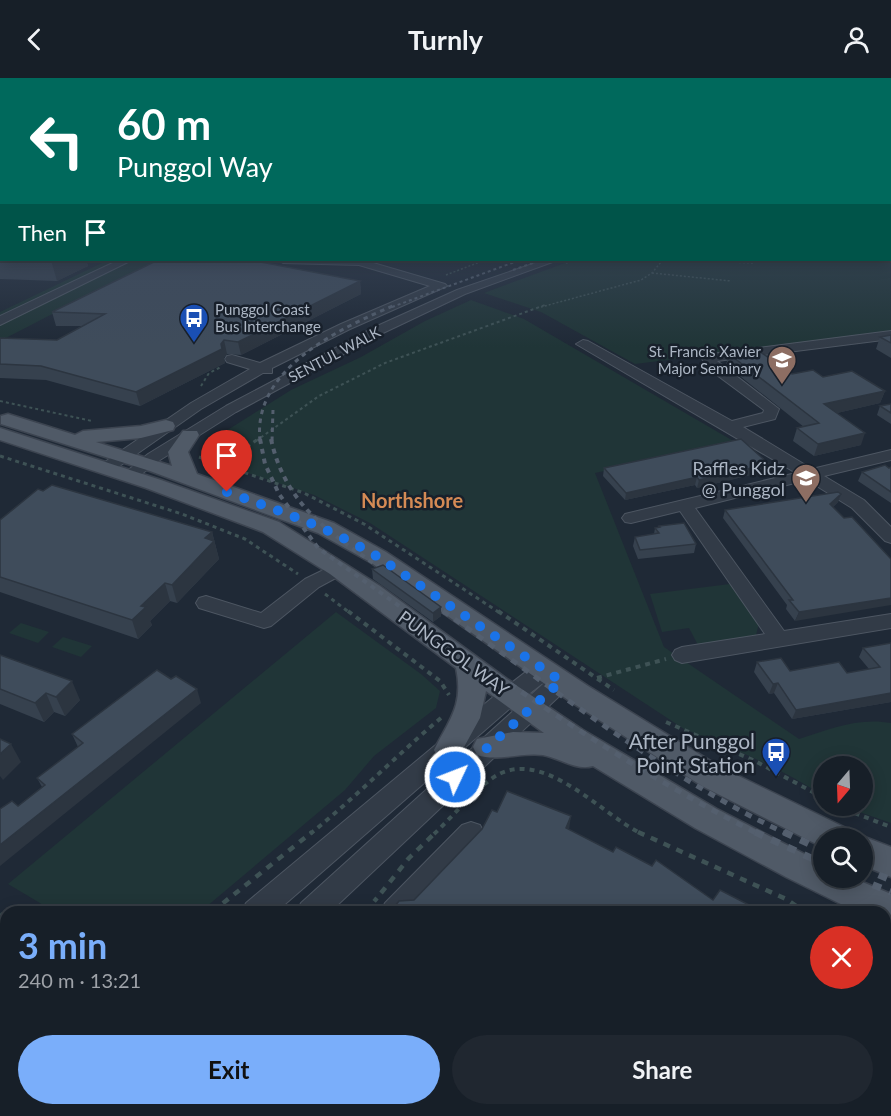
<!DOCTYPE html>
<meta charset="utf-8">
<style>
body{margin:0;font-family:Lato,sans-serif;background:#202730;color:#f1f3f6;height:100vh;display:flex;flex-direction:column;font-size:22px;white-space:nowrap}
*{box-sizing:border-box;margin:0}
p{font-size:20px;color:#9ea2a8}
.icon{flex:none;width:33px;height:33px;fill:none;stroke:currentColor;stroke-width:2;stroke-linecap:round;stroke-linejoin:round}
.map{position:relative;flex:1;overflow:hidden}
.drawer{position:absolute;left:0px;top:828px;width:891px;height:210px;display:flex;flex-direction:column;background:#171f28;border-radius:18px 18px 0 0;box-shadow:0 3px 15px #0003,0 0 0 2px #363d45}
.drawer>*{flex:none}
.hud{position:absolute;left:0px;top:0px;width:891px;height:183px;box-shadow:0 3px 15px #0003,0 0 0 2px #363d45;background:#00695c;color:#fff;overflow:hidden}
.needle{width:39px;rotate:199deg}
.tools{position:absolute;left:813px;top:678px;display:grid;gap:12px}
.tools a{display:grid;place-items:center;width:60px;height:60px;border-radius:50%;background:#171f28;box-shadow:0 3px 15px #0003,0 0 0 2px #363d45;font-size:30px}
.pin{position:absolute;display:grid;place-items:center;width:51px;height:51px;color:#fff;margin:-62px -26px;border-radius:50% 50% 50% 0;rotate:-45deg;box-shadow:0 0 6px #0007}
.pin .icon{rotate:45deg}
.me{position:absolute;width:66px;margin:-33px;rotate:47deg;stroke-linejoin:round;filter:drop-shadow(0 0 4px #0008)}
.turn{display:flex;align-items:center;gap:21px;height:126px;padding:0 18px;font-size:27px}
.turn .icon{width:78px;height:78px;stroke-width:2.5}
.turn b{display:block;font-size:42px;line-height:51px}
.then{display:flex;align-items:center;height:57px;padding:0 18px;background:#0003;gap:12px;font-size:22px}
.round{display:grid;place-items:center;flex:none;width:63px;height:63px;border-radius:32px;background:#202730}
.headline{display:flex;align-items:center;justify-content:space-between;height:102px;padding:0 18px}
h1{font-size:36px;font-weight:700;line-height:45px;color:#7aaefa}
.primary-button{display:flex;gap:12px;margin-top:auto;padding:12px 18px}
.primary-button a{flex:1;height:69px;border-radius:36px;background:#7aaefa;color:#111;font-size:24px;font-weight:700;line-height:69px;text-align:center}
.primary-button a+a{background:#202730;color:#f1f3f6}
header{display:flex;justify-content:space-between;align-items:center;height:78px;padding:0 18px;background:#171f28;font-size:27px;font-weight:700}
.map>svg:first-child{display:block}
</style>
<header><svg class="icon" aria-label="back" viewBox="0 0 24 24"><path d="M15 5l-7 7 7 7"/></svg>Turnly<svg class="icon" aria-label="person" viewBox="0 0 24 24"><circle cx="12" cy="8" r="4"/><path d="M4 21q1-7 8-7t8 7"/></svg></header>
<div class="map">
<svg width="891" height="1038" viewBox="0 0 891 1038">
<rect width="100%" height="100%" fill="#1f2936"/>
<g fill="#203537">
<polygon points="890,165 891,254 635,286 541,234 484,215 573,182 890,182"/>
<polygon points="108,182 157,182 0,263 0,234"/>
<path d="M 471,222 L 524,241 L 735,364 L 595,395 L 664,569 L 799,661 C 829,651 859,639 891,645 L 891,745 L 842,728 L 862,728 L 862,688 L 824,688 L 823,718 C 780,689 732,670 684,651 L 370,445 L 314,417 L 212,383 L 203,375 L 207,365 L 291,312 L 361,279 L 425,243 Z"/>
<polygon points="730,506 759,545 756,557 698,567 689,550 662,554 650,516"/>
<polygon points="336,534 421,596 440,613 436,630 374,678 345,712 200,834 55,834 8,806"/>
<polygon points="21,545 49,554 38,565 9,555"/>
<polygon points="63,559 92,568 81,579 52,569"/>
<polygon points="885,895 891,898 891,1038 829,1038 812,1032 885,1032"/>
</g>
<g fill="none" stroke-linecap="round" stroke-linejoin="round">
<g stroke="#4d5662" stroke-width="2">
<g id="minor">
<polygon points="119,182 132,182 0,247 0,238"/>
<polygon points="278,182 363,182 445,206 447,208 350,251 272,290 272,295 263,295 201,331 111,394 99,394 97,391 99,388 191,325 250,291 227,284 225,281 227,278 232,277 260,285 341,246 430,208 359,187 283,185"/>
<polygon points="544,182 558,182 465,216 383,255 236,334 160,382 135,401 123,401 121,398 148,376 226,328 375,249 457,212"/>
<polygon points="891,253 891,261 717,283 779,331 775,341 743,349 812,391 891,372 891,382 824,398 864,422 891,449 891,465 885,463 852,430 807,402 695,430 784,553 891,536 891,550 682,585 675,582 672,577 675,572 682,569 765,556 680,433 631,445 625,444 622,440 625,436 796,395 576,266 583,262 588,263 732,343 763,335 764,332 706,289 702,280 704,277"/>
<polygon points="338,485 345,487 347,491 345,495 319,509 271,548 264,550 199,530 196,525 199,520 206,518 261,535 305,501"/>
<polygon points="544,584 552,586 555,592 552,598 508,632 276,834 242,834 246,825 492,620 536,586"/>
<polygon points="561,595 569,597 572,603 569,609 330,834 297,834 301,825 553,597"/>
<polygon points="471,744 480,747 484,755 480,763 413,834 381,834 385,825 462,747"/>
<polygon points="0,893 6,896 6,928 0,925"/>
<polygon points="0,950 6,952 6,985 0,983"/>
<polygon points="11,1032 48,1032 46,1038 9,1038"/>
<polygon points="77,1032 115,1032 117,1038 79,1038"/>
<polygon points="165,1032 230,1032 231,1038 167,1038"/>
<polygon points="281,1032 321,1032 323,1038 283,1038"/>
</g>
</g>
<g stroke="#3c4450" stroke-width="3">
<g id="major">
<rect x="890" y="143" width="1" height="8"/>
<polygon points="8,336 75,357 83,353 141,348 166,342 173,344 175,348 173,352 141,360 96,364 172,388 168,374 183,353 197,353 199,357 188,374 197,396 334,445 386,474 588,608 722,690 846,750 851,760 824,760 824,770 702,708 568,622 370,484 318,455 150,393 1,346 1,338"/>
<path d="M 0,350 L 161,402 L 279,444 L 380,508 L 507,601 L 583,652 L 717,731 L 824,786 L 824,800 L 853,800 L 891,816 L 891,849 L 885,847 L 885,834 L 857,834 L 786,799 L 695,750 L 593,688 C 576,693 560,680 543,677 C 521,674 497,684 477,677 L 473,669 L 477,661 L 513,654 L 544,655 L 486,613 L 480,640 L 458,680 L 448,684 L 438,680 L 434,672 C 449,642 464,627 456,590 L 330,496 L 263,454 L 146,410 L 0,362 Z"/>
<polygon points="862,758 891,769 891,799 862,787 862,760 855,760"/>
</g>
</g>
<g stroke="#3e5255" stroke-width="1.5" stroke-dasharray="2 2" stroke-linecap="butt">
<polyline points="683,182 752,185 766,182"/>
<polyline points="566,185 576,182"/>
<polyline points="652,195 731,203"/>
<polyline points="446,197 485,182"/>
<polyline points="541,229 641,202 652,195 661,184 679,182"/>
</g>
<g stroke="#3e5255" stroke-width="2" stroke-dasharray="3 3" stroke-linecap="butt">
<polyline points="201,308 209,295 221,289"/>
<polyline points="0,323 92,343"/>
<polyline points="256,363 319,318 385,285 545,227"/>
</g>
<g stroke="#3e5255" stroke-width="3" stroke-dasharray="4 4" stroke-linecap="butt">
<polyline points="247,369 258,361"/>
<polyline points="0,378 182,436 245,461 298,496"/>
<polyline points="199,379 304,415 364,446 500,535"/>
<polyline points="325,516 350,535"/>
</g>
<g stroke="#3e5255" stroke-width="4" stroke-dasharray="5 5" stroke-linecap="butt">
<polyline points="348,533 440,603 449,617"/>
<polyline points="498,533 614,612"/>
<polyline points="597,600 666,581"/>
<polyline points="666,644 755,683 824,720"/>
<polyline points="836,728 891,749"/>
<path d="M 310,756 C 356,719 397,677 442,639"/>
<path d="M 434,756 C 453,738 471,716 491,701 C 540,665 599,735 642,756"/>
</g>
<g stroke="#3e5255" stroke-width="4.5" stroke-dasharray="7 7" stroke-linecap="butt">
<polyline points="638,754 786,821 805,834"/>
<polyline points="381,815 409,780 436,754"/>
<polyline points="212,834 312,754"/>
<polyline points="365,834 377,820"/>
<polyline points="0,836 6,840"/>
<polyline points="885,875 891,877"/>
<polyline points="0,1023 6,1021"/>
<polyline points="266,1032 273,1038"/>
<polyline points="135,1038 141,1032"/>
</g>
<use href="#minor" fill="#323b47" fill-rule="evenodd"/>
<use href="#major" fill="#505a67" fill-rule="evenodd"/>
<g stroke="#545f6e" stroke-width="2" stroke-dasharray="3 3" stroke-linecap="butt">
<polyline points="513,192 541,182"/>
<polyline points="392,229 520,182"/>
</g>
<g stroke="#545f6e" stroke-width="3" stroke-dasharray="4.5 4.5" stroke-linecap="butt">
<path d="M 260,363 C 252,290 341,250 395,227"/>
<polyline points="272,363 273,332"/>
</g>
<g stroke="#545f6e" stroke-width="4" stroke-dasharray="5 5" stroke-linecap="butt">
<polyline points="260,361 265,386 279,416 318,470 409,535"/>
<path d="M 271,361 C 286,431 336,459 391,497"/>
<polyline points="428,523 445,535"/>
</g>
<g stroke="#545f6e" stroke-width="5" stroke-dasharray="7 7" stroke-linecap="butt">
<path d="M 407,533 C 520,615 633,693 758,756"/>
<path d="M 443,533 C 555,611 663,698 787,756"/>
</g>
<g stroke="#545f6e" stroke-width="7" stroke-dasharray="9 9" stroke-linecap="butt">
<polyline points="755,754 824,786"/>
<polyline points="784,754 824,773"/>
<polyline points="862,790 891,802"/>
<polyline points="856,800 891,814"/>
</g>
</g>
<g fill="#36414e">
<polygon points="0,124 2,124 2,182 86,182 88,188 57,203 0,201"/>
<polygon points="360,203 361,216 241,277 227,276 224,279 225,285 140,328 46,302 0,300 0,260 57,262 82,248 56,248 52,234"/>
<polygon points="891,257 891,280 876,271 880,259"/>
<polygon points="729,276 792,296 823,299 885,313 880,325 837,335 861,367 814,378 793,363 797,350 804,349 726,287"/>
<polygon points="891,326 891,346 877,337 880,328"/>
<polygon points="891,389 891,425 858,403 862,394"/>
<polygon points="604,390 767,393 697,410 695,407 625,422 603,398"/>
<polygon points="841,416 838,424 833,429 844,440 795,543 786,531 787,527 723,440 725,432"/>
<polygon points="0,442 212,454 219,481 177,525 170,523 150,543 152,547 138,561 0,514"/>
<polygon points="659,448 696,466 694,475 638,481 633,468 635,459 654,456 655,450 658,449"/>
<polygon points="372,491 441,529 441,538 433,544 373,501"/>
<polygon points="891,565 891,624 792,641 774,615 769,616 754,594 757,584 790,593 847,595 869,591 859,579 863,570"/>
<polygon points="0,577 80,622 65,638 54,634 44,644 0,626"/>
<polygon points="201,625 18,728 42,709 37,700 78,669 72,656"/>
<polygon points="356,1032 431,1032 439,1038 364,1038"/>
<polygon points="463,1032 656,1032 654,1038 471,1038"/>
</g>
<g fill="#2c3540">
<polygon points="51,182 86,182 88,188 57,203"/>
<polygon points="360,203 361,216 241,277 238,264"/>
<polygon points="224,262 227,276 224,279 225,285 140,328 136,314 221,266"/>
<polygon points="885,313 880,325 820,339 824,326"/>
<polygon points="865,355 861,367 814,378 818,366"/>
<polygon points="769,386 767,393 697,410 699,402"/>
<polygon points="697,399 695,407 625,422 626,415"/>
<polygon points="841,416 838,424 827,434 830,426"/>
<polygon points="212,454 219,481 177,525 172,507 205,460"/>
<polygon points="165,505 170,523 150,543 152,547 138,561 132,542 141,528"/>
<polygon points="891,520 891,527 795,543 799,534"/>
<polygon points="441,529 441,538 433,544 433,535"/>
<polygon points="72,603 80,622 65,638 56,619"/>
<polygon points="778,605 774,615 769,616 773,606"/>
<polygon points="197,611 201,625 0,788 0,767"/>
<polygon points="46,615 54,634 44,644 35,625"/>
<polygon points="891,615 891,624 792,641 796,632"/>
<polygon points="11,666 21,684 3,702 0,698 0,676"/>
<polygon points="571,738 569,752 566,750"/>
</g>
<g fill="#3f4c5b" stroke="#2c3540" stroke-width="1.5">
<rect x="0" y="124" width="2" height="50"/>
<polygon points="158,182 250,182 360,203 238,264 224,262 221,266 222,271 136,314 41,288 0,286 0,260 57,262 105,236 52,234"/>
<polygon points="891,257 891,265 880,259"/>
<polygon points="756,271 792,296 813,292 823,299 852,293 885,313 824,326 865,355 818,366 797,350 819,345 729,276"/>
<polygon points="891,326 891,335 880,328"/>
<polygon points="741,361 769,386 699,402 697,399 626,415 604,390"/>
<polygon points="885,387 889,390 891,389 891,414 862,394"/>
<polygon points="52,407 212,454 205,460 214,463 172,507 165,505 141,528 146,529 132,542 0,499 0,442 38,411 43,413"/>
<polygon points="838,414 841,416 830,426 844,440 852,439 891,481 891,520 799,534 789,522 793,522 725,432"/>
<polygon points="684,445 696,466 640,472 635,459 659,455 655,450 660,449 659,448"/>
<polygon points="383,487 441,529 433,535 372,491"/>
<polygon points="891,565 891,615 796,632 778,605 773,606 757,584 781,580 790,593 839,584 847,595 880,589 863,570"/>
<polygon points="0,577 72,603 56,619 46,615 35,625 0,611"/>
<polygon points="157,592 171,601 176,598 197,611 0,767 0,731 12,723 18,728 45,707 37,700 83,665 72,656"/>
<polygon points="0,661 11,666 0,676"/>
<polygon points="507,713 571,738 566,750 613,774 616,769 652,788 656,782 713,822 720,812 753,829 752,834 390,834 399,823 414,822 482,751 492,732 497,734"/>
<polygon points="368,1032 431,1032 439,1038 375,1038"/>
<polygon points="478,1032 656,1032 654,1038 475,1038"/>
<polygon points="736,1034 748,1038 736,1038"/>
</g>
<linearGradient id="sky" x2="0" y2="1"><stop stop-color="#11171e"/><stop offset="0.46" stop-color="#3c495d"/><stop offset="1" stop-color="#3c495d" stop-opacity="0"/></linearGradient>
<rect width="891" height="269" fill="url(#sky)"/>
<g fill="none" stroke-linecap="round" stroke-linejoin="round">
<path stroke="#1a73e8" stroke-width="10" stroke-dasharray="0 18" d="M 227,414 C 282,434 328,449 378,479 L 561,603 L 455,699"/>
</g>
<defs>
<g id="bus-pin" transform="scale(1.5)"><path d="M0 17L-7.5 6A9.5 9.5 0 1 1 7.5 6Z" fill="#1a4fb4" stroke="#18202b"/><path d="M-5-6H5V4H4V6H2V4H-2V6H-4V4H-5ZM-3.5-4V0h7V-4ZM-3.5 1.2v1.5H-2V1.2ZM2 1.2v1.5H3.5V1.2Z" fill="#fff"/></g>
<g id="school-pin" transform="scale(1.5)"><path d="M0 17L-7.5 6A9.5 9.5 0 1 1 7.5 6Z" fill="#8d6e63" stroke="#18202b"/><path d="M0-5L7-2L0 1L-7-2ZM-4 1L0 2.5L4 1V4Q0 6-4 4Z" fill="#fff"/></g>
</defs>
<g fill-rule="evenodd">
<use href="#bus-pin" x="194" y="240"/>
<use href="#school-pin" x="782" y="282"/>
<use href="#school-pin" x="806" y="400"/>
<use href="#bus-pin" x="776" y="674"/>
</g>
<g text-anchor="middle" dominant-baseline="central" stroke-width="5" stroke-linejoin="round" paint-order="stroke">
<g font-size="15" fill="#acb6c4" stroke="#18202b" text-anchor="start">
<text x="215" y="231">Punggol Coast<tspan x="215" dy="17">Bus Interchange</tspan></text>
<text x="761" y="273" text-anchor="end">St. Francis Xavier<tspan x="761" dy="17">Major Seminary</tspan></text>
</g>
<g font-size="15" fill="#acb6c4" stroke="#18202b">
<text transform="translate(334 276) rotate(-28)">SENTUL WALK</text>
</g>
<g font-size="18" fill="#acb6c4" stroke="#18202b" text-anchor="end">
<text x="785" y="390">Raffles Kidz<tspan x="785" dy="21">@ Punggol</tspan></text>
</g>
<g font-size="18" fill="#acb6c4" stroke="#18202b">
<text transform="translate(454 575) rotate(36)">PUNGGOL WAY</text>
</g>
<g font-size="20" font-weight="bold" fill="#d58a55" stroke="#18202b">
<text x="412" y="422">Northshore</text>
</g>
<g font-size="21" fill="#acb6c4" stroke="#18202b" text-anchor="end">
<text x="755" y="662">After Punggol<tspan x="755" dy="24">Point Station</tspan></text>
</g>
</g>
</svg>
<div class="tools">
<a><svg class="needle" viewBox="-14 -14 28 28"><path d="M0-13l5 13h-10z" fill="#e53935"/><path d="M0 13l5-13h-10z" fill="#9ea2a8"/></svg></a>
<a><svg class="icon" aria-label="search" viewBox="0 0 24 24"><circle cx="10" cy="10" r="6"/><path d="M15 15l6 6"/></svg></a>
</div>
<div class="pin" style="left:227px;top:414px;background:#d93025"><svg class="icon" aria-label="arrive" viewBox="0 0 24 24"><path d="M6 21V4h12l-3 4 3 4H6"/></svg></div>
<svg class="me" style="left:455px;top:699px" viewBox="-20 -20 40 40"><circle r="17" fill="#1a73e8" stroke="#fff" stroke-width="3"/><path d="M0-11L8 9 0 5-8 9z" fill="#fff"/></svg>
<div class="hud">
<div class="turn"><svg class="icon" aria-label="left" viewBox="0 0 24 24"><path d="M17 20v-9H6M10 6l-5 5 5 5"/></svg><div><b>60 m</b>Punggol Way</div></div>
<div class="then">Then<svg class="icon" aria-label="arrive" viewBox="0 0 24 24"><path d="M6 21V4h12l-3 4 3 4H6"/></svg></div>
</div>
<section class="drawer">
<div class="headline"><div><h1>3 min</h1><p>240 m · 13:21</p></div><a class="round" style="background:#d93025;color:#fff"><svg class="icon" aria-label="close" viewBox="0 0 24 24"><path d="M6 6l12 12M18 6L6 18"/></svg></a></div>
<div class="primary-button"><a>Exit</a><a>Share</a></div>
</section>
</div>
